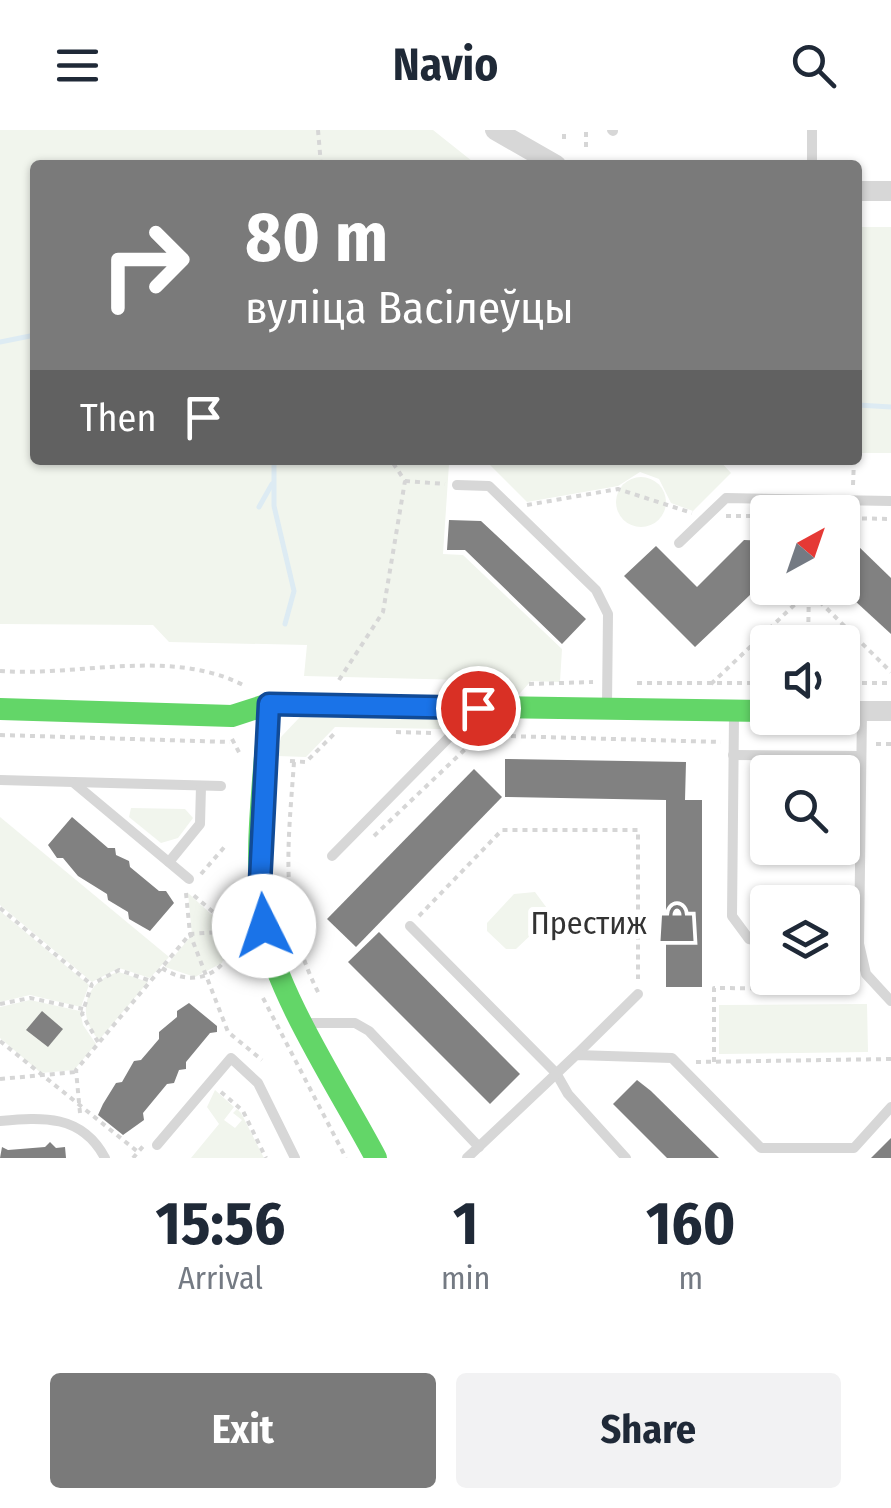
<!DOCTYPE html>
<meta charset="utf-8">
<style>
body{margin:0;font-family:"Fira Sans Condensed",sans-serif;background:#f2f2f3;color:#1f2937;height:100vh;display:flex;flex-direction:column;font-size:38px;white-space:nowrap}
*{box-sizing:border-box;margin:0}
p{font-size:32px;color:#747a83}
.icon{flex:none;width:55px;height:55px;fill:none;stroke:currentColor;stroke-width:2;stroke-linecap:round;stroke-linejoin:round}
.map{position:relative;height:1028px;overflow:hidden}
.side{display:flex;flex-direction:column;background:#fff;flex:1}
.side>*{flex:none}
.guide{position:absolute;left:30px;top:30px;width:832px;height:305px;border-radius:10px;box-shadow:0 2px 8px #0004;background:#7a7a7a;color:#fff;overflow:hidden}
.needle{width:65px;rotate:40deg}
.buttons{position:absolute;left:750px;top:365px;display:grid;gap:20px}
.buttons a{display:grid;place-items:center;width:110px;height:110px;border-radius:10px;background:#fff;box-shadow:0 2px 8px #0004;font-size:50px}
.pin{position:absolute;display:grid;place-items:center;width:85px;height:85px;color:#fff;margin:-42px;border:5px solid #fff;border-radius:50%;box-shadow:0 2px 10px #0007}
.me{position:absolute;width:110px;margin:-55px;rotate:356deg;stroke-linejoin:round;filter:drop-shadow(0 0 8px #0008)}
.turn{display:flex;align-items:center;gap:35px;height:210px;padding:0 50px;font-size:45px}
.turn .icon{width:130px;height:130px;stroke-width:2.5}
.turn b{display:block;font-size:70px;line-height:85px}
.then{display:flex;align-items:center;height:95px;padding:0 50px;background:#0003;gap:20px;font-size:38px}
.eta{display:flex;justify-content:space-evenly;align-items:center;height:170px;text-align:center}
.eta b{font-size:60px;font-weight:700;line-height:70px}
.button{display:flex;gap:20px;margin-top:auto;padding:20px 50px}
.button a{flex:1;height:115px;border-radius:10px;background:#7a7a7a;color:#fff;font-size:40px;font-weight:700;line-height:115px;text-align:center}
.button a+a{background:#f2f2f3;color:#1f2937}
header{display:flex;justify-content:space-between;align-items:center;height:130px;padding:0 50px;background:#fff;font-size:45px;font-weight:700}
.map>svg:first-child{display:block}
</style>
<header><svg class="icon" aria-label="menu" viewBox="0 0 24 24"><path d="M4 6h16M4 12h16M4 18h16"/></svg>Navio<svg class="icon" aria-label="search" viewBox="0 0 24 24"><circle cx="10" cy="10" r="6"/><path d="M15 15l6 6"/></svg></header>
<div class="map">
<svg width="891" height="1028" viewBox="0 0 891 1028">
<rect width="100%" height="100%" fill="#fff"/>
<g fill="#f1f5ed">
<polygon points="0,0 433,0 477,35 35,35 35,330 413,330 449,334 443,424 463,425 562,519 560,552 531,551 513,571 479,570 465,550 304,546 307,515 169,512 153,495 0,494"/>
<rect x="858" y="97" width="33" height="226"/>
<polygon points="485,330 719,330 731,343 693,381 671,373 659,349 640,342 618,356 527,372"/>
<circle cx="641" cy="372" r="25"/>
<polygon points="300,587 448,588 442,599 335,597 306,627 277,626 281,607"/>
<polygon points="131,678 185,679 193,688 178,708 161,713 129,687"/>
<polygon points="0,687 169,827 150,848 119,838 92,852 0,775"/>
<polygon points="535,762 552,785 516,819 506,819 487,801 487,793 514,764"/>
<polygon points="188,763 232,803 222,833 195,847 165,837 192,805"/>
<polygon points="0,781 89,855 81,877 30,865 0,872"/>
<path d="M 119,842 L 148,852 L 99,910 C 75,885 85,850 119,842 Z"/>
<polygon points="30,870 80,881 83,895 96,914 74,940 41,943 0,908 0,877"/>
<polygon points="867,874 868,922 719,924 719,875"/>
<polygon points="215,960 234,977 224,990 235,998 242,990 233,983 237,979 241,983 264,1028 191,1028 219,994 207,977"/>
</g>
<g fill="none" stroke-linecap="round" stroke-linejoin="round">
<g stroke="#ddebf3" stroke-width="5">
<polyline points="0,212 35,205"/>
<polyline points="858,275 891,277"/>
<polyline points="274,330 274,376 294,461 285,494"/>
<polyline points="259,377 272,354"/>
</g>
</g>
<g fill="#818181">
<polygon points="449,390 481,391 586,489 562,514 465,420 447,420"/>
<polygon points="744,410 768,411 768,448 695,517 624,446 656,416 697,457"/>
<polygon points="842,413 855,413 891,448 891,504 842,459"/>
<polygon points="505,629 686,632 685,670 702,670 702,857 666,857 666,670 505,667"/>
<polygon points="474,639 502,667 356,817 327,789"/>
<polygon points="72,687 108,718 115,718 116,725 129,731 130,737 159,761 166,761 174,773 150,801 129,789 128,782 108,770 107,764 78,746 63,728 57,728 48,715"/>
<polygon points="379,802 520,944 490,974 348,832"/>
<polygon points="189,873 217,896 217,902 210,903 186,932 186,939 179,940 174,953 167,954 143,983 144,990 123,1005 98,985 103,974 116,953 122,952 134,931 141,930 159,909 159,902 177,887 177,881"/>
<polygon points="42,881 63,899 48,917 26,900"/>
<polygon points="637,950 651,961 719,1028 667,1028 613,974"/>
<polygon points="891,1008 891,1028 871,1028"/>
<polygon points="50,1012 56,1018 65,1017 66,1028 0,1028 2,1017 8,1020 45,1017"/>
</g>
<g fill="none" stroke-linecap="round" stroke-linejoin="round">
<g stroke="#d6d6d6" stroke-width="4" stroke-dasharray="5 5" stroke-linecap="butt">
<polyline points="318,0 321,35"/>
<polyline points="564,9 564,0"/>
<polyline points="586,17 586,0"/>
<polyline points="405,351 445,354"/>
<polyline points="853,355 854,330"/>
<polyline points="527,375 618,359 692,383"/>
<polyline points="726,386 768,386"/>
<polyline points="842,388 891,389"/>
<polyline points="808,512 809,458"/>
<path d="M 0,541 C 80,547 171,517 245,556"/>
<polyline points="339,550 383,482 405,351 391,330"/>
<polyline points="637,553 768,553"/>
<polyline points="842,553 891,553"/>
<polyline points="529,554 593,552"/>
<polyline points="711,554 809,461 891,542"/>
<polyline points="396,602 432,603"/>
<polyline points="0,605 230,612"/>
<polyline points="471,605 721,612"/>
<polyline points="232,609 241,626"/>
<polyline points="876,614 891,614"/>
<polyline points="290,631 306,632 337,601"/>
<path d="M 294,632 C 288,718 278,784 319,864"/>
<polyline points="374,706 479,606"/>
<polyline points="201,744 227,714"/>
<polyline points="186,763 190,804 228,902 262,930"/>
<polyline points="0,778 92,855"/>
<polyline points="419,786 502,700 638,700 638,849"/>
<path d="M 162,838 C 196,861 235,841 233,799 L 192,764"/>
<polyline points="263,868 346,1028"/>
<polyline points="0,874 30,868 83,879"/>
<polyline points="0,911 138,1022"/>
<polyline points="98,912 82,884 92,854 119,840 151,851"/>
<polyline points="696,932 891,929"/>
<polyline points="714,932 714,858 859,859"/>
<polyline points="0,949 76,942"/>
<polyline points="221,962 243,981 266,1028"/>
<polyline points="80,983 76,940 190,804 233,801"/>
<polyline points="133,1028 145,1014"/>
</g>
<g stroke="#d7d7d7" stroke-width="10">
<polyline points="612,0 613,1"/>
<polyline points="812,35 812,0"/>
<polyline points="457,355 489,356 596,460 608,484 607,575"/>
<polyline points="679,413 726,368 891,371"/>
<polyline points="734,586 732,786 749,809 768,813"/>
<polyline points="733,625 861,626"/>
<polyline points="788,642 788,626"/>
<polyline points="0,650 221,656"/>
<polyline points="74,653 189,749"/>
<polyline points="332,726 473,583"/>
<polyline points="169,732 200,694 201,656"/>
<polyline points="410,796 556,943 568,964 626,1028"/>
<polyline points="842,814 859,814 862,582"/>
<polyline points="859,814 866,844 891,871"/>
<polyline points="312,893 355,893 369,901 479,1017"/>
<polyline points="576,925 638,864"/>
<path d="M 0,991 C 42,987 82,984 105,1028"/>
<polyline points="157,1015 231,928 258,953 295,1028"/>
<polyline points="467,1028 576,925 672,928 761,1018 854,1018 891,977"/>
</g>
<g stroke="#d7d7d7" stroke-width="20">
<polyline points="495,0 556,35"/>
<polyline points="858,61 891,61"/>
<polyline points="842,581 891,581"/>
</g>
<g stroke="#63d668" stroke-width="22">
<path d="M 269,574 C 265,645 252,724 264,795 C 275,862 343,965 376,1028"/>
<polyline points="0,579 232,586 269,574 768,581"/>
</g>
</g>
<g fill="none" stroke-linecap="round" stroke-linejoin="round">
<g stroke="#114b97" stroke-width="25">
<polyline id="route" points="264,796 260,752 269,574 478,578"/>
</g>
<use href="#route" stroke="#1a73e8" stroke-width="18"/>
</g>
<defs>
<g id="shop-bare" transform="scale(3)"><path d="M-5-2.5h2.3a2.7 3.5 0 0 1 5.4 0H5L5.5 6h-11ZM-1.5-2.5h3a1.5 2.3 0 0 0-3 0Z" fill="#7a7a7a" stroke="#fff" stroke-width="2.5" paint-order="stroke"/></g>
</defs>
<g fill-rule="evenodd">
<use href="#shop-bare" x="677" y="793"/>
</g>
<g text-anchor="middle" dominant-baseline="central" stroke-width="10" stroke-linejoin="round" paint-order="stroke">
<g font-size="32" fill="#333" stroke="#fff" text-anchor="end">
<text x="647" y="793">Престиж</text>
</g>
</g>
</svg>
<div class="buttons">
<a><svg class="needle" viewBox="-14 -14 28 28"><path d="M0-13l5 13h-10z" fill="#e53935"/><path d="M0 13l5-13h-10z" fill="#747a83"/></svg></a>
<a><svg class="icon" aria-label="sound" viewBox="0 0 24 24"><path d="M4 9h4l5-4v14l-5-4H4zM17 9q2 3 0 6"/></svg></a>
<a><svg class="icon" aria-label="search" viewBox="0 0 24 24"><circle cx="10" cy="10" r="6"/><path d="M15 15l6 6"/></svg></a>
<a><svg class="icon" aria-label="layers" viewBox="0 0 24 24"><path d="M12 4l9 5-9 5-9-5zM3 14l9 5 9-5"/></svg></a>
</div>
<div class="pin" style="left:478px;top:578px;background:#d93025"><svg class="icon" aria-label="arrive" viewBox="0 0 24 24"><path d="M6 21V4h12l-3 4 3 4H6"/></svg></div>
<svg class="me" style="left:264px;top:796px" viewBox="-20 -20 40 40"><circle r="19" fill="#fff"/><path d="M0-13L10 11 0 6-10 11z" fill="#1a73e8"/></svg>
<div class="guide">
<div class="turn"><svg class="icon" aria-label="right" viewBox="0 0 24 24"><path d="M7 20v-9h11M14 6l5 5-5 5"/></svg><div><b>80 m</b>вуліца Васілеўцы</div></div>
<div class="then">Then<svg class="icon" aria-label="arrive" viewBox="0 0 24 24"><path d="M6 21V4h12l-3 4 3 4H6"/></svg></div>
</div>
</div>
<section class="side">
<div class="eta">
<div><b>15:56</b><p>Arrival</p></div>
<div><b>1</b><p>min</p></div>
<div><b>160</b><p>m</p></div>
</div>
<div class="button"><a>Exit</a><a>Share</a></div>
</section>
